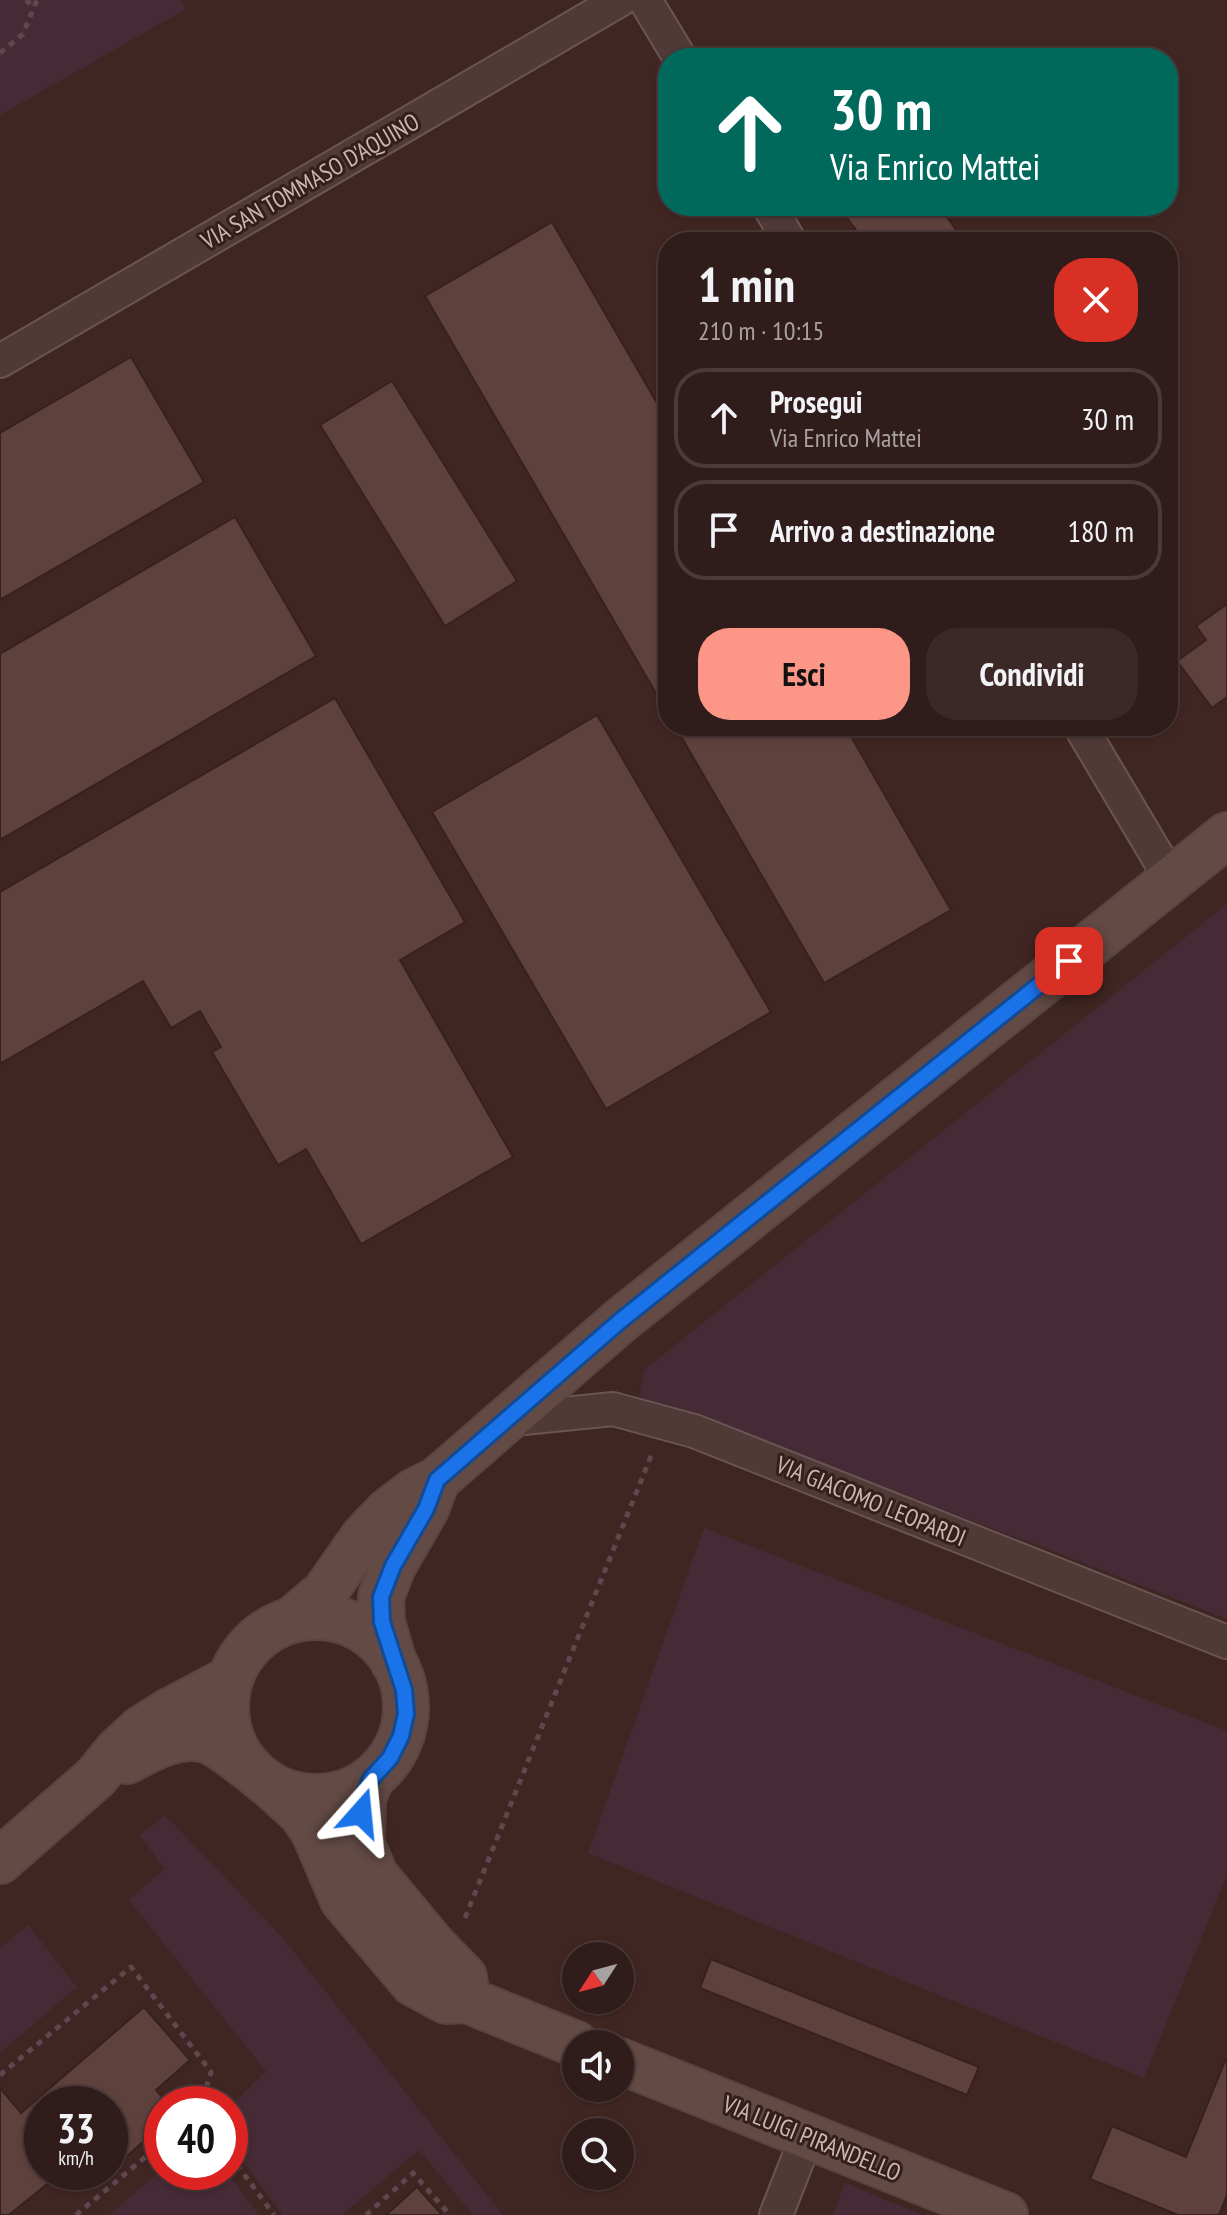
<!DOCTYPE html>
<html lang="it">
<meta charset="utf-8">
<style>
body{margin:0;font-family:"PT Sans Narrow",sans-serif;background:#3c2927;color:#f1f3f6;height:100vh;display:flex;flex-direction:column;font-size:30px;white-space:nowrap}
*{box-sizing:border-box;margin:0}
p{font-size:26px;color:#a8a1a2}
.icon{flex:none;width:44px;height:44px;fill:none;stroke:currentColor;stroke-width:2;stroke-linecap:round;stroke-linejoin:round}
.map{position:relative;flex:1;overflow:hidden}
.sheet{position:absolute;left:658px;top:232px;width:520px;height:504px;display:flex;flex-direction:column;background:#301c1a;border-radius:32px;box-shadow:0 2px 6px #0004,0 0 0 2px #4b3a39}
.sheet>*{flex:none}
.top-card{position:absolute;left:658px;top:48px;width:520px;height:168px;border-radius:32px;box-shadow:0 2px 6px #0004,0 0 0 2px #4b3a39;background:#00695c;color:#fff;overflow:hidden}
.needle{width:52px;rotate:234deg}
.controls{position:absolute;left:562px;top:1942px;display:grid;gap:16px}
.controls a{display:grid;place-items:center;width:72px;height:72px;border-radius:50%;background:#301c1a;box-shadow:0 2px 6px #0004,0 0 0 2px #4b3a39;font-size:40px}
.speed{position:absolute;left:24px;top:2086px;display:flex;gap:16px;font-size:40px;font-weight:700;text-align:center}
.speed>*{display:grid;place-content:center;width:104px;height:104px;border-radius:50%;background:#301c1a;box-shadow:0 2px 6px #0004,0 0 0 2px #4b3a39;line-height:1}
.speed small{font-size:20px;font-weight:400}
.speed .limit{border:12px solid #d22;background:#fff;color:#111}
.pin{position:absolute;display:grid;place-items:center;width:68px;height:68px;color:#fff;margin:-34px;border-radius:16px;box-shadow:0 4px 12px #0006}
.me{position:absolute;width:88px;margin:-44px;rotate:18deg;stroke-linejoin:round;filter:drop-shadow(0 0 6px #0008)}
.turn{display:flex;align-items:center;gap:28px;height:168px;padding:0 40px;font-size:36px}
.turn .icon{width:104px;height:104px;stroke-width:2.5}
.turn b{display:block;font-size:56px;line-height:68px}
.round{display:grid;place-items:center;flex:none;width:84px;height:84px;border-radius:32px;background:#3c2927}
.headline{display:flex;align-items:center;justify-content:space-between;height:136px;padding:0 40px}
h1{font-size:48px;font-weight:600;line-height:60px}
.action{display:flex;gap:16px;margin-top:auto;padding:16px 40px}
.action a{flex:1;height:92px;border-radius:32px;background:#fc9787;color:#111;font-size:32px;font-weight:600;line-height:92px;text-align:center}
.action a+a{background:#3c2927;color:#f1f3f6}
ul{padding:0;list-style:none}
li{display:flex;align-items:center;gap:24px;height:100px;margin:0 16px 12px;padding:0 24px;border:4px solid #4b3a39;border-radius:32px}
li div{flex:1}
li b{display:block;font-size:30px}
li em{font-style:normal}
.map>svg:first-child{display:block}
</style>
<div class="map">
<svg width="1227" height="2215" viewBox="0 0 1227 2215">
<rect width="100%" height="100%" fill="#402623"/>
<g fill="#462a36">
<polygon points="0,0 181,0 186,9 0,115"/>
<polygon points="1227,904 1227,1619 1053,1551 639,1397 644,1370"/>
<polygon points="704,1528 1227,1731 1227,1875 1144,2078 588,1853"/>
<polygon points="165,1815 282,1937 503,2215 473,2215 419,2150 342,2215 283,2215 230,2144 230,2107 266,2071 129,1900 164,1869 140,1835"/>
<polygon points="28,1925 77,1987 0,2053 0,1949"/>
<polygon points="162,2169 162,2172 227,2172 259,2215 110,2215"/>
<polygon points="845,2183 923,2215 833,2215"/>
</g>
<g fill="#5e413d" stroke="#37211f" stroke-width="2">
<polygon points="855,206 913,206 917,212 925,206 939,206 965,242 865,242 844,214"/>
<polygon points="552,222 668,422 668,714 425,296"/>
<polygon points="131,357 204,482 0,600 0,433"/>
<polygon points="392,381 517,581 445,626 320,425"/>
<polygon points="235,517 316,656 0,840 0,654"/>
<polygon points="1227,604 1227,697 1212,708 1177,661 1206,640 1196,626"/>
<polygon points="335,698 465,922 400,960 513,1157 361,1244 306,1149 278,1165 212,1052 221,1047 200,1011 171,1028 143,981 0,1064 0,892"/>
<polygon points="597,715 771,1012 606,1109 432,812"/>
<polygon points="675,726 845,726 951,910 824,983"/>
<polygon points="711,1959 979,2067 967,2095 700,1988"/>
<polygon points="144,2007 190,2060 156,2090 168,2104 162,2104 162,2124 124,2159 110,2144 110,2104 42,2104 42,2172 62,2172 9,2215 0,2215 0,2088 21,2113"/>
<polygon points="1227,2056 1227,2195 1219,2215 1178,2215 1090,2179 1112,2126 1186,2157"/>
<polygon points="417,2187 442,2215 386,2215"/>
</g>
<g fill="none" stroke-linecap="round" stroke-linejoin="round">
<g stroke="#6a5553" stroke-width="36">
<g id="street">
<polyline points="645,0 680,58"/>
<polyline points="769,206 790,242"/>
<polyline points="0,361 620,0"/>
<polyline points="1080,726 1171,879"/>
<polyline points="504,1420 613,1409 694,1431 1227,1642"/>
<polyline points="776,2215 807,2136"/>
</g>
</g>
<g stroke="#594441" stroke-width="48">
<g id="secondary">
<circle cx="316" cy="1707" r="90"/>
<polyline points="292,1620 325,1592 364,1536 388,1511 413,1492 437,1480 620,1321 1227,835"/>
<polyline points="394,1663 382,1622 381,1597 393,1566 426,1509 437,1480"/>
<path d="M 127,1761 C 150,1749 178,1732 206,1740 C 221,1745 236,1759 249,1768"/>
<polyline points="371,1779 363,1798 362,1844 375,1875 433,1945 464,1977 467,2000"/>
<polyline points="269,1784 301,1813 314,1832 343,1900 413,1983 446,2001 467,2000 576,2044"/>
<polyline points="0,1861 96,1777 117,1751 141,1729 166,1713 230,1679"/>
<polyline points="620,2061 1005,2215"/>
</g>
</g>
<g stroke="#60464f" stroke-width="5" stroke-dasharray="6 6" stroke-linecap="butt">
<polyline points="26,0 34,8"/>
<polyline points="0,53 23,34 37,0"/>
<polyline points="465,1918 651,1456"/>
<polyline points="0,2075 131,1967 211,2072 201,2104"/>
<polyline points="230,2155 274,2215"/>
<polyline points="76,2215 162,2143"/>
<polyline points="366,2215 413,2173 450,2215"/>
</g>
<use href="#street" stroke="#503a38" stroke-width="32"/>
<use href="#secondary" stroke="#634a45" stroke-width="44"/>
</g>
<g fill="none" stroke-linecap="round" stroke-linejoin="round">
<g stroke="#114b97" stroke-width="20">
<polyline id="route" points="361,1813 363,1798 371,1779 390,1758 401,1736 406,1714 404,1690 382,1622 381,1597 393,1566 426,1509 437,1480 620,1321 1069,961"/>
</g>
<use href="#route" stroke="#1a73e8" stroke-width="14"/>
</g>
<g text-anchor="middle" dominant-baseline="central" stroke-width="6" stroke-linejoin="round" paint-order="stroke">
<g font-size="24" fill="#cab7b4" stroke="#351f1d">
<text transform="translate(310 181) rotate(-30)">VIA SAN TOMMASO D'AQUINO</text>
<text transform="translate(871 1501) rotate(22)">VIA GIACOMO LEOPARDI</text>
<text transform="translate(812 2138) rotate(22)">VIA LUIGI PIRANDELLO</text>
</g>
</g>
</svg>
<div class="controls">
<a><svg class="needle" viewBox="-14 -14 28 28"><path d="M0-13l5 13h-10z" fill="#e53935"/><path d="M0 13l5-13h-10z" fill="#a8a1a2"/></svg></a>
<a><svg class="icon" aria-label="sound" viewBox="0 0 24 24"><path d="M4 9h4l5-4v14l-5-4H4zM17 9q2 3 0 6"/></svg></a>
<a><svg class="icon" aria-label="search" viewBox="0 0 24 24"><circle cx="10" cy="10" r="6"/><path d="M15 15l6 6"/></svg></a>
</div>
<div class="speed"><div>33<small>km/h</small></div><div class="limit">40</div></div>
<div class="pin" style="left:1069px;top:961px;background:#d93025"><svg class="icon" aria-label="arrive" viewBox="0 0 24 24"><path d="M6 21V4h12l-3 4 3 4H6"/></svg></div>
<svg class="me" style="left:361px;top:1813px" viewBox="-20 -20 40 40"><path d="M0-17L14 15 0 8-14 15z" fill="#1a73e8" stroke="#fff" stroke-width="4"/></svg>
<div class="top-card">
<div class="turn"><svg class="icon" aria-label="ahead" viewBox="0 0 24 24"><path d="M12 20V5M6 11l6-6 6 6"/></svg><div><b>30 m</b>Via Enrico Mattei</div></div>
</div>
<section class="sheet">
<div class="headline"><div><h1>1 min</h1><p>210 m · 10:15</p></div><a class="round" style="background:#d93025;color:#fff"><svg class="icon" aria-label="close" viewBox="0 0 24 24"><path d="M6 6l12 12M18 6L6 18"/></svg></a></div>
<ul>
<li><svg class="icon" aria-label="ahead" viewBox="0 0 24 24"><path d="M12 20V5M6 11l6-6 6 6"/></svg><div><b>Prosegui</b><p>Via Enrico Mattei</p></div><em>30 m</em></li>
<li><svg class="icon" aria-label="arrive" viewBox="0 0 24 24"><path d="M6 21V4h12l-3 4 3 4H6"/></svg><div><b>Arrivo a destinazione</b></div><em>180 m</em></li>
</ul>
<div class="action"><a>Esci</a><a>Condividi</a></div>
</section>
</div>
